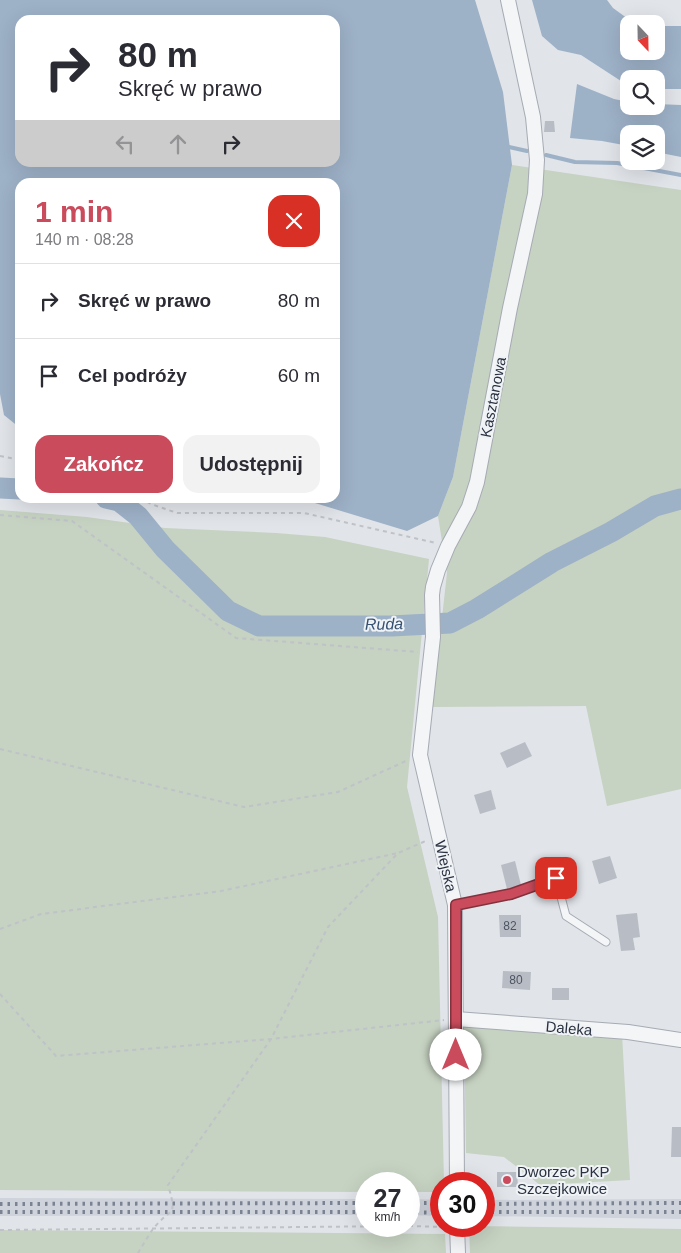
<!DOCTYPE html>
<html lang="pl">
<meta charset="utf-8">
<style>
body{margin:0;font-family:Arial,sans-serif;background:#f2f2f3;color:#2b2b33;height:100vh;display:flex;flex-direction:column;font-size:19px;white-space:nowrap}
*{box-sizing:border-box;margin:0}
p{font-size:16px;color:#7c7c81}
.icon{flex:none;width:28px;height:28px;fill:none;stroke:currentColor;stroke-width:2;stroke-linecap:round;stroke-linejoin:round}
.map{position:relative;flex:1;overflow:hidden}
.details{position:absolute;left:15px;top:178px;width:325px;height:325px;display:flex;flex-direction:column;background:#fff;border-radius:15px;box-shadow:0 5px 20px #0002}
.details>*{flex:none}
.hud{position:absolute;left:15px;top:15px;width:325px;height:152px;border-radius:15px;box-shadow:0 5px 20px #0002;background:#fff;color:#2b2b33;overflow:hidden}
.needle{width:32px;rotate:158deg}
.fabs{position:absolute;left:620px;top:15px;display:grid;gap:10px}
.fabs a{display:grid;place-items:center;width:45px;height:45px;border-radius:10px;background:#fff;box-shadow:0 5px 20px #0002;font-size:25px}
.speed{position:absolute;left:355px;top:1172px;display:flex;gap:10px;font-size:25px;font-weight:700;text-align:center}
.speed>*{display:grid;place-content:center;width:65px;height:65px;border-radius:50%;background:#fff;box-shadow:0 5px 20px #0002;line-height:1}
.speed small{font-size:12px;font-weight:400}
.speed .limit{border:8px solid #d22;background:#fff;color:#111}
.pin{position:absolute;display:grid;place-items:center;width:42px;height:42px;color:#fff;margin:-21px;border-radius:10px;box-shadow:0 2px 8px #0006}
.me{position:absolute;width:55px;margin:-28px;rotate:0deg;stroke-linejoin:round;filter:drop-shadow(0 0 4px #0008)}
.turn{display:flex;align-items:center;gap:18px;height:105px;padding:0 20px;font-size:22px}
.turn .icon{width:65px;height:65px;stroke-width:2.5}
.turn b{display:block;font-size:35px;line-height:42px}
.lanes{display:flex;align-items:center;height:48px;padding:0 20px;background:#0003;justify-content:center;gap:25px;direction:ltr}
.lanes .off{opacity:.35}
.round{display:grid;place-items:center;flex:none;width:52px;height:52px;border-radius:15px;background:#f2f2f3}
.headline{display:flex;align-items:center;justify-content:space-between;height:85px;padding:0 20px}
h1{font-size:30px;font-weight:700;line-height:38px;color:#c94b5c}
.button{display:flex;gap:10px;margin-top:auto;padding:10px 20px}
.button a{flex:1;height:58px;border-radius:15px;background:#c94b5c;color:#fff;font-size:20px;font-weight:700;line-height:58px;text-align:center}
.button a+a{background:#f2f2f3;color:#2b2b33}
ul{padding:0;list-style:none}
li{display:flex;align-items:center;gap:15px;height:75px;padding:0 20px;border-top:1px solid #e1e1e2}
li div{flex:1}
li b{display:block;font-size:19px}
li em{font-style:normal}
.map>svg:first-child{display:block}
</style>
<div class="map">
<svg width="681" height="1253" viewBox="0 0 681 1253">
<rect width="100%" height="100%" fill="#e1e4e9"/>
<g fill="#cfd3db">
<polygon points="0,1198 366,1199 366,1215 0,1216"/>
<polygon points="409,1199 441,1200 441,1216 409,1215"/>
<polygon points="681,1199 681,1219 484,1216 484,1200"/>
</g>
<g fill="#c6d2c2">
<polygon points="512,165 681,190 681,789 607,806 586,706 432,707 447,573 438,516 453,477"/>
<polygon points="0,510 87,517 165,528 276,533 325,537 429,559 407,787 438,917 444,1184 441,1184 441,1192 409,1192 409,1184 366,1184 366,1192 0,1190"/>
<polygon points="464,1025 622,1034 630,1180 540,1185 504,1157 466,1153"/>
<polygon points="469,1226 681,1229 681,1253 470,1253"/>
<polygon points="0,1230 445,1234 446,1253 0,1253"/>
</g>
<g fill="#9db1c7" fill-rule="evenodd">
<path d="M 0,0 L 475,0 L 503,92 L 512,165 L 453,477 L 438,516 L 407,531 L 305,500 L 180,502 L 173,498 L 335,498 L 335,182 L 20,182 L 20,428 L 4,415 L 0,394 ZM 20,20 L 335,20 L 335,162 L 20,162 Z"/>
<polygon points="532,0 607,0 613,8 635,24 629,24 629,51 656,51 656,26 681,26 681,89 656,89 656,79 629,79 629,85 624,83 581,55 558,50 542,36"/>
<polygon points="577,84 614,99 629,102 629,106 656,106 656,104 681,105 681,157 656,152 656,134 629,134 629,146 602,141 570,138"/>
</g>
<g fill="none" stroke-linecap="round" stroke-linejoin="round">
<g stroke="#9db1c7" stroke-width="4">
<polyline points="509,147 527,151"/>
<polyline points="546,155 575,162 617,163 681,175"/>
</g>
<g stroke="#9db1c7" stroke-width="21">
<polyline points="0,488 20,489"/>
<polyline points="106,498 119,501 138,516 165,549 228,611 259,626 391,626 450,623 477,609 552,562 611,532 655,506 681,499"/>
</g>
</g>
<g fill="#b8bdc5">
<polygon points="545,121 554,121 555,132 544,132"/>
<polygon points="525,742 532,756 507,768 500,753"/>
<polygon points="491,790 496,809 480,814 474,795"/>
<polygon points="610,856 617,878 599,884 592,861"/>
<polygon points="515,861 521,885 507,889 501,865"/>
<polygon points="637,913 640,937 633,938 635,950 621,951 616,915"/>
<polygon points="499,915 521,915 521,937 500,937"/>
<polygon points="503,971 531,972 530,990 502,988"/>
<rect x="552" y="988" width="17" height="12"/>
<polygon points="672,1127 681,1127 681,1157 671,1157"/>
<polygon points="497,1172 517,1172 518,1187 497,1187"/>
</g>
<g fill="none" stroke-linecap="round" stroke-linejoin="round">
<g stroke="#a6abb3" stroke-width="9">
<polyline id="lane" points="455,905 511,895 556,878 566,916 606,942"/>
</g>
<g stroke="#a6abb3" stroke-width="16">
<g id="street">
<polyline points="456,1019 628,1032 681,1040"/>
<polyline points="457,1184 455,905 420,755 433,637 432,595 433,587 438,570 448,546 469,507 477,482 510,308 535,194 537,160 533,117 508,0"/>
<polyline points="457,1226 458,1253"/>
</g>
</g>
<g stroke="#bfc2c7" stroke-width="2" stroke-dasharray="4 4" stroke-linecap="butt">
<polyline points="0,456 20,460"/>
<polyline points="140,498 151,504 177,513 304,513 436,543"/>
<polyline points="0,515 72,521 236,638 418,652"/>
<polyline points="0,749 244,807 338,792 408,760"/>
<polyline points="0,929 41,914 221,891 398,853"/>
<polyline points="0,994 56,1056 271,1039 444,1020"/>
<polyline points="409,1226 444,1227"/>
<polyline points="0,1230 404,1226"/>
<path d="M 138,1253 C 143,1245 148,1236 153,1229 C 171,1206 178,1219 168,1185 L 271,1039 L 328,927 L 398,853 L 428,840"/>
</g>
<use href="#lane" stroke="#f3f5f7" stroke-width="7"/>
<use href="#street" stroke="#f3f5f7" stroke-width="14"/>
<g stroke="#7b8392" stroke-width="4" stroke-dasharray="2.5 5" stroke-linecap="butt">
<polyline points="409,1203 441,1203"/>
<polyline points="0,1204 366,1203"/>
<polyline points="484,1204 681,1203"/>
<polyline points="0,1212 366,1212"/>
<polyline points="409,1212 441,1213"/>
<polyline points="484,1212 681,1212"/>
</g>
</g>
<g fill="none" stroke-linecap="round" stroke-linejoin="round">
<g stroke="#83313c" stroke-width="12">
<polyline id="route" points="456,1055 456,905 511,894 556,878"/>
</g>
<use href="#route" stroke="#c94b5c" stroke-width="9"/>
</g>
<circle fill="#c94b5c" stroke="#f0f3f6" stroke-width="2" cx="507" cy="1180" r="5"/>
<g text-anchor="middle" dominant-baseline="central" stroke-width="4" stroke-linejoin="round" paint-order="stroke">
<g font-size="12" fill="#4e5461">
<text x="510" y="926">82</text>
<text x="516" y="980">80</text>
</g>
<g font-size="15" fill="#2a3140" stroke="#f0f3f6">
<text transform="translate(493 397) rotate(-79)">Kasztanowa</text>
<text transform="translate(446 866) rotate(77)">Wiejska</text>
<text transform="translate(569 1028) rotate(5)">Daleka</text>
</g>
<g font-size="15" fill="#2a3140" stroke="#f0f3f6" text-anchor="start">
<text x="517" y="1171">Dworzec PKP<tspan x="517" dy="17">Szczejkowice</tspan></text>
</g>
<g font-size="16" font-style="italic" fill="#355072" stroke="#f0f3f6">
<text transform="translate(384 624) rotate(-1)">Ruda</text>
</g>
</g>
</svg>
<div class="fabs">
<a><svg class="needle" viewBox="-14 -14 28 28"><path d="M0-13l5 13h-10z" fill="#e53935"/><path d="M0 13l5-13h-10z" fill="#7c7c81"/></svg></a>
<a><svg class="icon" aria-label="search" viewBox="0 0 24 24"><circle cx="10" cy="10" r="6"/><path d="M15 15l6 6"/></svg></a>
<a><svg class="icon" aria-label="layers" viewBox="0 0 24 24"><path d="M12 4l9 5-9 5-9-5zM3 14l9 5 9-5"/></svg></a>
</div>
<div class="speed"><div>27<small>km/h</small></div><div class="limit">30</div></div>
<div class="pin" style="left:556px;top:878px;background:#d93025"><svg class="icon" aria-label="arrive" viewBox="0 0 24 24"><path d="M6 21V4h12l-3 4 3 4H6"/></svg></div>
<svg class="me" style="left:456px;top:1055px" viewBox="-20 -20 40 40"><circle r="19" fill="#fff"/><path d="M0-13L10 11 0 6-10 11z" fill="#c94b5c"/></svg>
<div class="hud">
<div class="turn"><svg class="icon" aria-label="right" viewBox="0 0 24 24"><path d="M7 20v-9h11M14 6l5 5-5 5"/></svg><div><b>80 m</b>Skręć w prawo</div></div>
<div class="lanes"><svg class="icon off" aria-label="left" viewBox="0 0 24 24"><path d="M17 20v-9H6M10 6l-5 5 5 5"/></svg><svg class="icon off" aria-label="ahead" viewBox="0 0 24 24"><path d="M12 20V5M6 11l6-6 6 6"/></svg><svg class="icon" aria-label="right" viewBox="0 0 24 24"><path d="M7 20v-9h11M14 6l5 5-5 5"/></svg></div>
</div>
<section class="details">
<div class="headline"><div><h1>1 min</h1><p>140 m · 08:28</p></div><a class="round" style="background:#d93025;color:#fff"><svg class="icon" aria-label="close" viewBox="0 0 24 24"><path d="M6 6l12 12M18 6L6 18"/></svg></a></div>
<ul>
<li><svg class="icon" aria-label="right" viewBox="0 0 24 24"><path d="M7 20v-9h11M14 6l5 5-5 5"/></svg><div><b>Skręć w prawo</b></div><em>80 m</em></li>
<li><svg class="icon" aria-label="arrive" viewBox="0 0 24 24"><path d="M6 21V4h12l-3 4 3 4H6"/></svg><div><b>Cel podróży</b></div><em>60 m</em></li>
</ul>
<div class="button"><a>Zakończ</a><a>Udostępnij</a></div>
</section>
</div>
